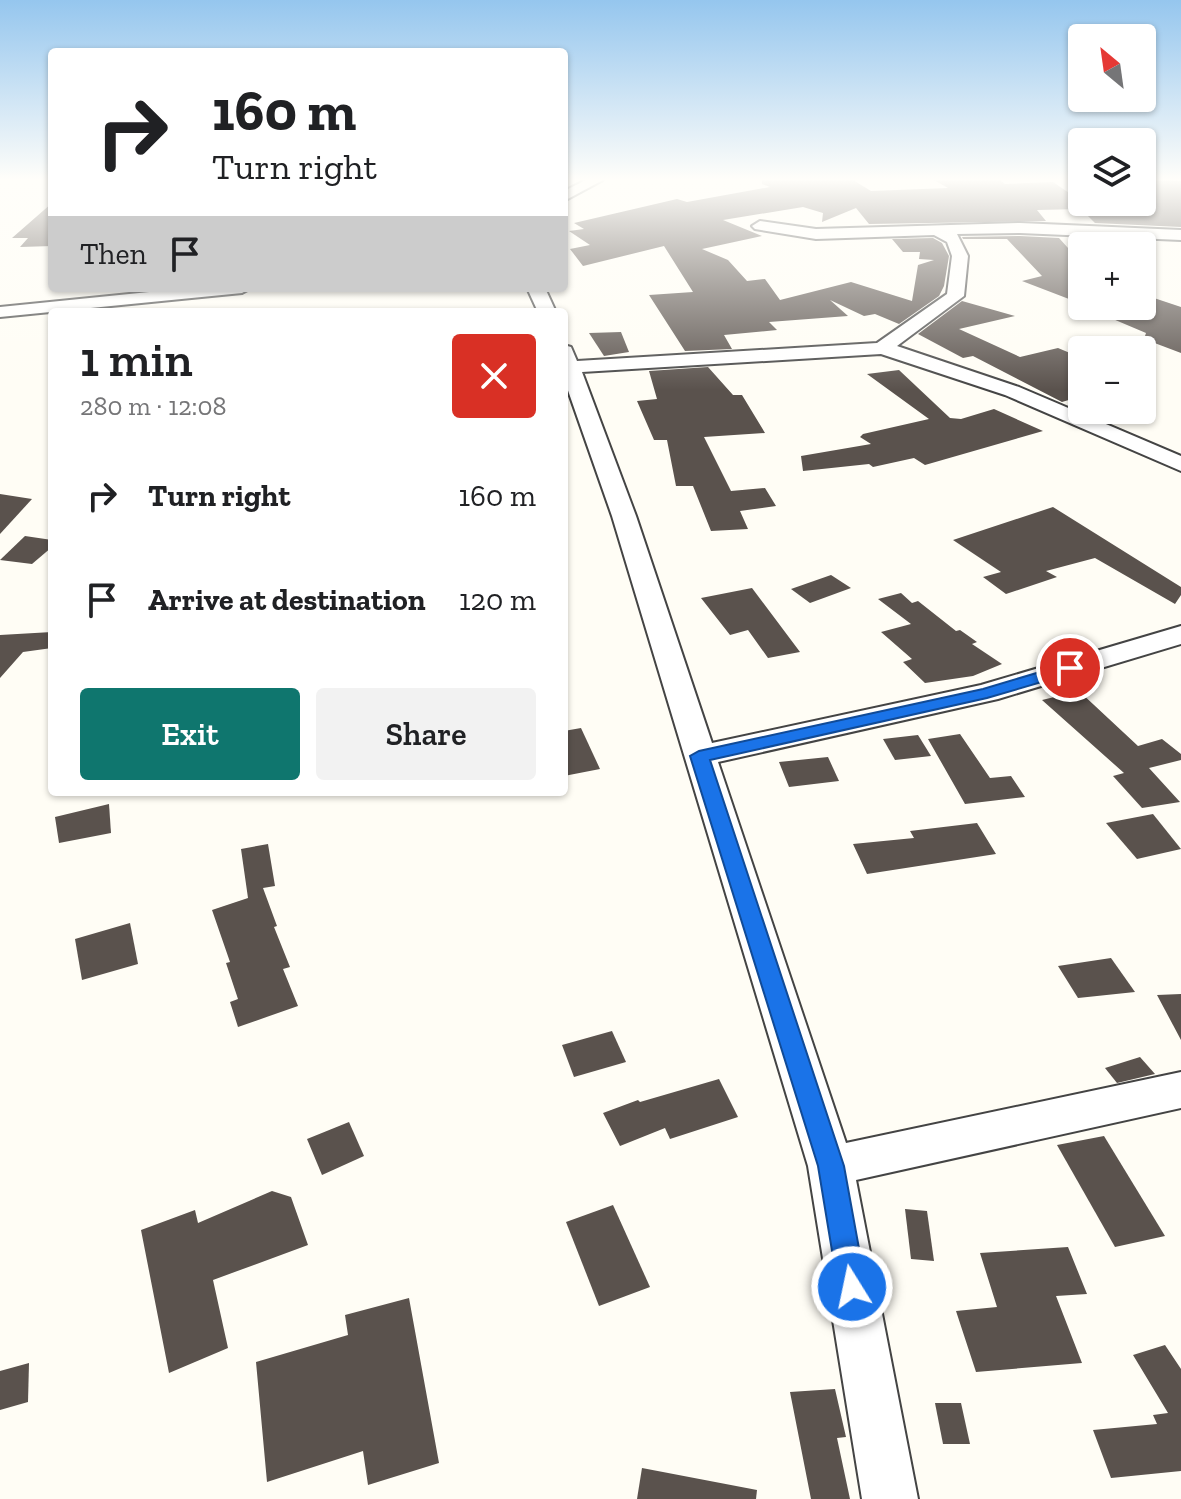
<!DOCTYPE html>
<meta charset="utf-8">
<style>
body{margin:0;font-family:"Zilla Slab",serif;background:#f2f2f2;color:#202124;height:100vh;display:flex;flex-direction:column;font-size:30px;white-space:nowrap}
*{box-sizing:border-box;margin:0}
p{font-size:26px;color:#757577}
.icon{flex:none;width:44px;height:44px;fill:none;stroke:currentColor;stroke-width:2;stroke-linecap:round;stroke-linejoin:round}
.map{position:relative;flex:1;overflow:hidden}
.panel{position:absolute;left:48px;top:308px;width:520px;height:488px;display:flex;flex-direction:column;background:#fff;border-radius:8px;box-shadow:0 2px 6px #0004}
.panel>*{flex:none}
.guide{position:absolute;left:48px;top:48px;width:520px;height:244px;border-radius:8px;box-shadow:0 2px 6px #0004;background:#fff;color:#202124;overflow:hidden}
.needle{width:52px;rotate:331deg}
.buttons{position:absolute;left:1068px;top:24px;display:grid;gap:16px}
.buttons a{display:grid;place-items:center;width:88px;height:88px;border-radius:8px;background:#fff;box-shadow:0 2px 6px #0004;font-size:40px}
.pin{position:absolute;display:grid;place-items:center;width:68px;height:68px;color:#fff;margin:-34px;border:4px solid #fff;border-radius:50%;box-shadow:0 2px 8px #0007}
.me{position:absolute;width:88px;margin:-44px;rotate:350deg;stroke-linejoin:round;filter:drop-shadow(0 0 6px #0008)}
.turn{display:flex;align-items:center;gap:28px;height:168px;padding:0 32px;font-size:36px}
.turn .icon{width:104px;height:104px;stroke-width:2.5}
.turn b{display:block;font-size:56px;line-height:68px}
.then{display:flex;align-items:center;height:76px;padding:0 32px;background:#0003;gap:16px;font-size:30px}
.round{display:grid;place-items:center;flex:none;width:84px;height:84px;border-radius:8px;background:#f2f2f2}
.head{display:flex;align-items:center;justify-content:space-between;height:136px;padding:0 32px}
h1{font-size:48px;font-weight:600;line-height:60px}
.action{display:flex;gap:16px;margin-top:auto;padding:16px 32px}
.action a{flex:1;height:92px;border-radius:8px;background:#0f766e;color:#fff;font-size:32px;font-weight:600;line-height:92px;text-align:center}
.action a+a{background:#f2f2f2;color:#202124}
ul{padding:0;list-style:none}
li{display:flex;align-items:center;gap:24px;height:104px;padding:0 32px}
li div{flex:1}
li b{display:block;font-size:30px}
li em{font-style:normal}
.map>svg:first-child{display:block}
</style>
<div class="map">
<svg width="1181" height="1499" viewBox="0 0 1181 1499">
<rect width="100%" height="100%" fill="#fffdf5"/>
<g fill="#5a524d">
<polygon points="762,180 853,180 871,191 948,188 934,180 1000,180 1005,184 1053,182 1078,199 1078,180 1082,180 1082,202 1142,202 1142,180 1181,181 1181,227 1095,223 1081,209 1037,210 1046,221 869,224 856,208 822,222 823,213 803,207 723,220 762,236 702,249 728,260 747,281 765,279 780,300 851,282 912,301 918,265 934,260 919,259 920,252 903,252 892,239 933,238 942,243 949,256 944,286 939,296 899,324 875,314 864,316 830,300 848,316 769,322 777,330 724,335 732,349 685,351 649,295 693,292 664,246 583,266 570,249 590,245 569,231 584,229 574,223 677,199 687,202 770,187 762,184"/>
<polygon points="52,203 52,246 20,247 28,238 12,238"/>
<polygon points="1020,236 1059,238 1068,248 1082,248 1082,304 1022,281 1042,276 1007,239 963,239 962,237"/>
<polygon points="1142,294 1181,307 1181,353 1144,339 1146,333 1094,311 1100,310 1089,306 1142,306"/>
<polygon points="962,301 1015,316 959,329 1020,357 1058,348 1082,358 1082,403 1072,399 1062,402 973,356 963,358 918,334"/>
<polygon points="621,332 629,352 604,356 589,333"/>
<polygon points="708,367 733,395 742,395 765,433 704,437 731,491 765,488 776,506 740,511 748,529 711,531 693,486 676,486 667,440 654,440 637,401 657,399 649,371"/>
<polygon points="899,370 950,418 961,419 994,409 1043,431 925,465 914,458 873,467 869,464 803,471 801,456 871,444 860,437 863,434 929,419 867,374"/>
<polygon points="0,494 32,499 0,534"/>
<polygon points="1053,507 1181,587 1181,595 1175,604 1095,558 1046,571 1057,577 1006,594 983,577 1001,572 953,540"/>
<polygon points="25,536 52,540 52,547 32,564 0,560"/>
<polygon points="831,575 851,588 810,603 791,589"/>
<polygon points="752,588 800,652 768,658 748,630 730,635 701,598"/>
<polygon points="901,593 912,603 918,601 956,631 960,630 977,642 972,644 1002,664 973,676 925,683 903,662 912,659 881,632 911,624 878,599"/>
<polygon points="52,632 52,648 23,652 0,678 0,635"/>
<polygon points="1079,691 1138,746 1162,739 1181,754 1181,760 1149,768 1180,802 1142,808 1113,776 1124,773 1042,700"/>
<polygon points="581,728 600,769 564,776 564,731"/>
<polygon points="960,734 990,778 1011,776 1025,797 965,804 928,739"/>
<polygon points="918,735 931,756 895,760 883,739"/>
<polygon points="828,757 839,781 789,787 779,762"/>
<polygon points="109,804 111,833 59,843 55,817"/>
<polygon points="1153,814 1181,849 1137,859 1106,823"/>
<polygon points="977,823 996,854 867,874 853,844 914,838 910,831"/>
<polygon points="268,844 275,886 263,888 277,926 274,927 290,967 283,969 298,1006 238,1027 230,1002 238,999 226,963 230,962 212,910 248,898 241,849"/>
<polygon points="130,923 138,964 82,980 75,939"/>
<polygon points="1111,958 1135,992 1078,998 1058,966"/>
<polygon points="1181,994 1181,1040 1157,995"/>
<polygon points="612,1031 626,1062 574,1077 562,1045"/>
<polygon points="1140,1057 1155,1074 1117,1083 1105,1068"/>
<polygon points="719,1079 738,1117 670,1139 665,1128 620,1146 603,1113 638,1100 640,1102"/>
<polygon points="349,1122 364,1156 322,1175 307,1139"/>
<polygon points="1104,1136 1165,1236 1115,1247 1057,1145"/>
<polygon points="272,1191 291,1197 308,1245 213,1280 228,1348 169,1373 141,1230 195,1210 198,1223"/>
<polygon points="613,1205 650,1287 599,1306 566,1222"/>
<polygon points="905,1209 927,1211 934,1261 911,1259"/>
<polygon points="1068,1247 1087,1294 1056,1296 1082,1363 976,1372 956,1311 997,1307 980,1253"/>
<polygon points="409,1298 439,1463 368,1485 363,1451 267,1482 256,1362 348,1335 345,1315"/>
<polygon points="1165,1345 1181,1369 1181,1471 1111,1478 1093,1430 1157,1424 1153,1415 1168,1413 1133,1355"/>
<polygon points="29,1363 28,1402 0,1410 0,1371"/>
<polygon points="835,1389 846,1437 837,1438 850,1499 811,1499 790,1392"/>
<polygon points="935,1403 961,1403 970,1444 943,1444"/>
<polygon points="642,1468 757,1490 756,1499 637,1499"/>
</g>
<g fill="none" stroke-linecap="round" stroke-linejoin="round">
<g stroke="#444" stroke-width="4">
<g id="minor">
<polygon points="586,180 603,180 564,201 564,191"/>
<polygon points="760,221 816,229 1020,223 1181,230 1181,240 1020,233 957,234 968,256 964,296 897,346 1019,387 1181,456 1181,471 1005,395 881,354 582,372 636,516 712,743 981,685 1181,626 1181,644 998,699 718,762 846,1143 1181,1072 1181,1108 856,1180 918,1499 862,1499 808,1166 612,516 564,379 564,345 571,347 577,361 877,343 947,294 952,256 947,242 934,235 816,239 755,229 752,226"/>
<polygon points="189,288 251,288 242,293 0,317 0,307"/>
<polygon points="527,288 545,288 556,312 538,312"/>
</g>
</g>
<use href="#minor" fill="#fff" fill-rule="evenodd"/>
</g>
<linearGradient id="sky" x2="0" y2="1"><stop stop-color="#95c6ee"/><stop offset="0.46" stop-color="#fffefa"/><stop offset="1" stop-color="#fffefa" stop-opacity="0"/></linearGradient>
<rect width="1181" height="390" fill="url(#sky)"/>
<polygon fill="#1a73e8" stroke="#114b97" stroke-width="2" points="1070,663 1076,665 1078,668 1076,672 987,698 710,760 844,1166 866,1287 862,1297 852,1301 842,1297 838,1287 818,1166 690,756 699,751 983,689"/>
</svg>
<div class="buttons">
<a><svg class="needle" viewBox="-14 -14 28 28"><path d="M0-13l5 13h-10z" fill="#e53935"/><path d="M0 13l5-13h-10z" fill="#757577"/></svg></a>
<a><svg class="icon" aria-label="layers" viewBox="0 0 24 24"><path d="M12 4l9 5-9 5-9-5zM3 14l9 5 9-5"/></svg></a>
<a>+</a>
<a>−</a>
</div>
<div class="pin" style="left:1070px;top:668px;background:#d93025"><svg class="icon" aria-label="arrive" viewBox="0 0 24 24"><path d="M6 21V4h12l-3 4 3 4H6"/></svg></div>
<svg class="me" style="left:852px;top:1287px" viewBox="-20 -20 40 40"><circle r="17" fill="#1a73e8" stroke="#fff" stroke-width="3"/><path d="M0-11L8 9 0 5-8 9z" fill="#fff"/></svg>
<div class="guide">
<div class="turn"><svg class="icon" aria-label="right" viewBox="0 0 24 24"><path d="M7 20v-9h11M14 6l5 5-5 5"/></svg><div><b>160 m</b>Turn right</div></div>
<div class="then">Then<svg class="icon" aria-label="arrive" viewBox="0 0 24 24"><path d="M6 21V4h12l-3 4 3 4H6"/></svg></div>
</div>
<section class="panel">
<div class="head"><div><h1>1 min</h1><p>280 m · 12:08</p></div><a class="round" style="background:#d93025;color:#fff"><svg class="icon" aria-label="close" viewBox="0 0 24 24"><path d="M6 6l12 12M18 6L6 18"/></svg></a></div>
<ul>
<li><svg class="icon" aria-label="right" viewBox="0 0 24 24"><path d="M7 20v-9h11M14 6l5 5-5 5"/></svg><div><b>Turn right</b></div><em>160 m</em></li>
<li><svg class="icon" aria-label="arrive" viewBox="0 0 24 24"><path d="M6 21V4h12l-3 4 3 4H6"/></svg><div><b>Arrive at destination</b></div><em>120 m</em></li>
</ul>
<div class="action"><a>Exit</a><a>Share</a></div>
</section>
</div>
